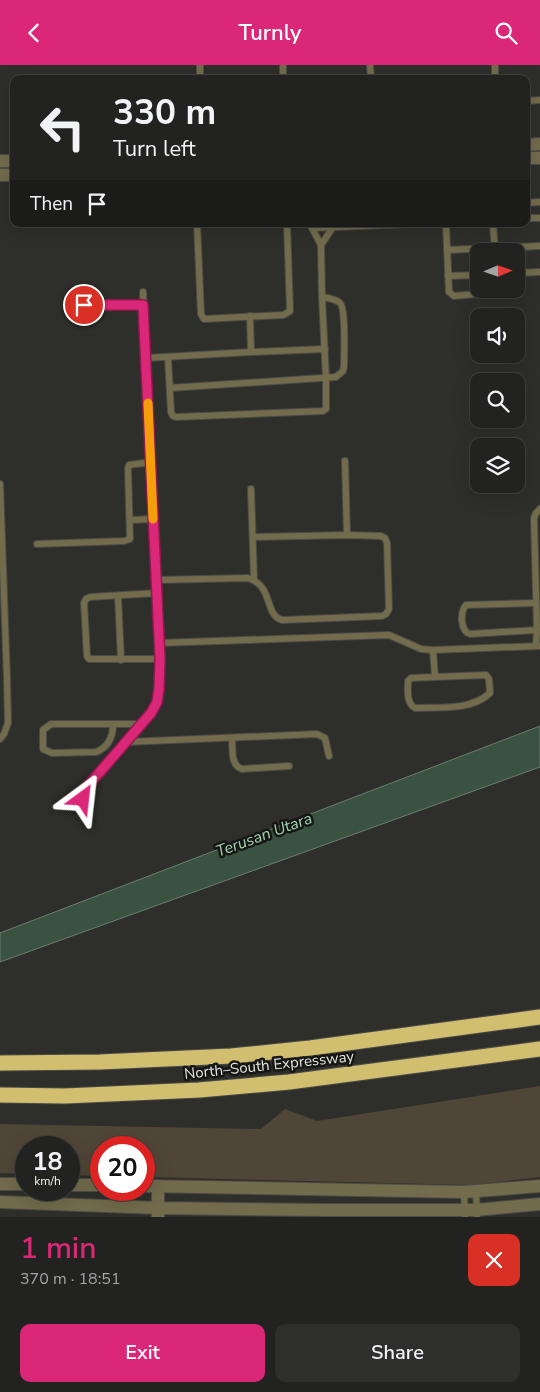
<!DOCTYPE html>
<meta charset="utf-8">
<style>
body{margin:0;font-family:"Nunito Sans",sans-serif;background:#2e2f2d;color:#f1f3f6;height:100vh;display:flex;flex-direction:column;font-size:19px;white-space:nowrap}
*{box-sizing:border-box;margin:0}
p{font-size:16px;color:#a2a4a5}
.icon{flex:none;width:28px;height:28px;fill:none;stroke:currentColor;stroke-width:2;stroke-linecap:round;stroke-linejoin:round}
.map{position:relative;height:1152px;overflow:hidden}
.details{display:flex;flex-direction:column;background:#222220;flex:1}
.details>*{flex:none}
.top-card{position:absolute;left:10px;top:10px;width:520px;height:152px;border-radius:10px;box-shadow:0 5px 20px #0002,0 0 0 1px #3f3f3e;background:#222220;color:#f1f3f6;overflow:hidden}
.needle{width:32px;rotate:88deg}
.tools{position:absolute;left:470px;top:178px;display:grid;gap:10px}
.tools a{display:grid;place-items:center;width:55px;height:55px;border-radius:10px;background:#222220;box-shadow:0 5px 20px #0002,0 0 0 1px #3f3f3e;font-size:25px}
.speed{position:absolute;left:15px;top:1071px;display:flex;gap:10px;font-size:25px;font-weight:700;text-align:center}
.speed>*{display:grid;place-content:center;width:65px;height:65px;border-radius:50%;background:#222220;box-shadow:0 5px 20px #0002,0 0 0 1px #3f3f3e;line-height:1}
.speed small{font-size:12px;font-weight:400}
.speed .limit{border:8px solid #d22;background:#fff;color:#111}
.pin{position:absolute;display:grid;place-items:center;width:42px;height:42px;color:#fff;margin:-21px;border:2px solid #fff;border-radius:50%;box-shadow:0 1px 5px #0007}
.me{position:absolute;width:55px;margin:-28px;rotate:30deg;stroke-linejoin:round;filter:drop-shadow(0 0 4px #0008)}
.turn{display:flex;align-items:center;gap:18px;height:105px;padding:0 20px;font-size:22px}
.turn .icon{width:65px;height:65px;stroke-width:2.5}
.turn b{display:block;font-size:35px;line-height:42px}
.then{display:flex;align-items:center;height:48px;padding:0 20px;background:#0003;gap:10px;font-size:19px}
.round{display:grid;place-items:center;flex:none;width:52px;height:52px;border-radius:10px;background:#2e2f2d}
.overview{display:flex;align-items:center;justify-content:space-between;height:85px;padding:0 20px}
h1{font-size:30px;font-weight:600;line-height:38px;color:#db2777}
.cta{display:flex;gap:10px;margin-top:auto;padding:10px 20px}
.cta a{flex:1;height:58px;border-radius:10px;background:#db2777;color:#fff;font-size:20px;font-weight:600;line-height:58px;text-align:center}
.cta a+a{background:#2e2f2d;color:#f1f3f6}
header{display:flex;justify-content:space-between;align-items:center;height:65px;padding:0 20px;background:#db2777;color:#fff;font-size:22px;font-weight:600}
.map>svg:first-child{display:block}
</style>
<header><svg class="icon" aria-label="back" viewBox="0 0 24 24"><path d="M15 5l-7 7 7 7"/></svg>Turnly<svg class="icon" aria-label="search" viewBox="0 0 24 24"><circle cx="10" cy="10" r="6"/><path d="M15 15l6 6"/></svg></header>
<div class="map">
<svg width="540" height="1152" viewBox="0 0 540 1152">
<rect width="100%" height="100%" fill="#2e2e2a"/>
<polygon fill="#504637" points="540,1021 540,1112 470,1120 144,1112 144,1082 101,1082 101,1111 69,1110 69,1082 26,1082 26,1109 0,1108 0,1059 261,1064 285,1044 317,1056"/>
<polygon fill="#3a5341" stroke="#6d7e71" points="540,661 540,702 0,897 0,868"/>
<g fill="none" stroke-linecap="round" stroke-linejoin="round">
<g stroke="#4b4b47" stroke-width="8">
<g id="service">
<polyline points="200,0 200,14"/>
<polyline points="283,0 283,14"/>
<polyline points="370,0 371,14"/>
<polyline points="495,0 495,14"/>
<polyline points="526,36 540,35"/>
<polyline points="526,138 540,137"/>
<polyline points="526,153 540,153"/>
<polyline points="197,159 201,249 204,254 283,250 287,248 290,246 287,159"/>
<polyline points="446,159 449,227 454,231 487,228 492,224"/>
<polyline points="493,159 495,186"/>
<polyline points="312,163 406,159"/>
<polyline points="321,180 333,162 333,160"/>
<polyline points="447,185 540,181"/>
<polyline points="516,208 540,207"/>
<polyline points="448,211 479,210"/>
<polyline points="143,227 146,293"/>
<polyline points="84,240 143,240"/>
<polyline points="250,251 251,287"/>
<polyline points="168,292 171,347 173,351 176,352 323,346 326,344 326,314 322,232 321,180 312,163 312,159"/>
<path d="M 170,323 L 336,312 L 343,306 L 344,301 C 344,290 346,244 340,238 C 336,234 328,233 322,232"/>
<polyline points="345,396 347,470"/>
<polyline points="0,419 7,614 8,658 4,669 0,674"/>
<polyline points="251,424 254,515"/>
<polyline points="130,455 153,454"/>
<polyline points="37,479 124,476 130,474 128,404 129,400 151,397"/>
<path d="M 156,515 L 248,513 C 274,521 264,550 282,555 L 382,551 L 386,549 L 389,544 L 387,478 L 385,473 L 381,471 L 347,470 L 253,472"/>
<polyline points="157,528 90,532 86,534 84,538 87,591 89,594 159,594"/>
<polyline points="118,531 121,595"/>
<path d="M 536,538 L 466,540 C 460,547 460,566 470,569 L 537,565"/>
<polyline points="159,578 389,570 421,584 433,585 540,581"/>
<polyline points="536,581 537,565 534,453 536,448 540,444"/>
<path d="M 433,585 L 435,612 L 486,610 L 489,614 L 490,628 C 471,646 439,642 415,643 C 406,638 408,625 408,616 L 411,613 L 435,612"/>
<path d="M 113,659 C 113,672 109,682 96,687 L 52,688 L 43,684 L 43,665 L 51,659 L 142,659"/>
<path d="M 232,673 C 233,684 230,700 242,704 L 289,701"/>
<polyline points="126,677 317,669 325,673 329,691"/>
<path d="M 88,756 C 85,745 80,734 86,723 L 151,648 L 157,637 L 159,624 L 159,594 L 146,293 L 251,287 L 325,284"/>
<polyline points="464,1127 465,1152"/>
<polyline points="476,1127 477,1152"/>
</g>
</g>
<g stroke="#4b4b47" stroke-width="14">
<polyline id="minor" points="158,1152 158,1121"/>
</g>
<g stroke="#4b4b47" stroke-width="14">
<g id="tertiary">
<polyline points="526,80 540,79"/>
<polyline points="526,93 540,93"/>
<polyline points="0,96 14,96"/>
<polyline points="0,110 14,110"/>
<polyline points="0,1119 26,1119"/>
<polyline points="69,1120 101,1120"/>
<polyline points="144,1121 464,1127 540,1121"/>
<polyline points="0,1137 158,1143 325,1145 476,1145 540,1139"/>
</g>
</g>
<g stroke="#4b4b47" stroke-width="17">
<g id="motorway">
<polyline points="0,998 100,997 231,991 310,983 540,952"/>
<polyline points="0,1030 65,1031 199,1025 289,1017 540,984"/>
</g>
</g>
<use href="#service" stroke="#726b4c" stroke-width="6"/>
<use href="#minor" stroke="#726b4c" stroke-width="12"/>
<use href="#tertiary" stroke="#726b4c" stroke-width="12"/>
<use href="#motorway" stroke="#d2be6f" stroke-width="15"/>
</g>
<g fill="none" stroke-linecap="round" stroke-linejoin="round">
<g stroke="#8e194d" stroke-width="12">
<polyline id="route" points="83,734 83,729 86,723 151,648 157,637 159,624 160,594 143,240 84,240"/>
</g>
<use href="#route" stroke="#db2777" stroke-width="9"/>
<polyline stroke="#f59e0b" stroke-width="9" points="148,338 153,454"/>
</g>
<g text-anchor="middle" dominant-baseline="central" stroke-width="5" stroke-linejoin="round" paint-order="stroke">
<g font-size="15" fill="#e3e4e1" stroke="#161614">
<text transform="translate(269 1000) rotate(-6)">North–South Expressway</text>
</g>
<g font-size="16" font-style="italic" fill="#a2d3b0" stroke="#161614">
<text transform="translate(264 770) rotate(-20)">Terusan Utara</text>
</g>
</g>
</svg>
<div class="tools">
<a><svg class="needle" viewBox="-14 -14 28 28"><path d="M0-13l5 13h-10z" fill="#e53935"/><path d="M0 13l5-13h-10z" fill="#a2a4a5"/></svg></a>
<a><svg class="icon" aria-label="sound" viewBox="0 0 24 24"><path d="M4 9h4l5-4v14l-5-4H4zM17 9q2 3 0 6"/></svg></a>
<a><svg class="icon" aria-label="search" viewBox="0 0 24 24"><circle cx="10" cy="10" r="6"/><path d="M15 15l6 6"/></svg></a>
<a><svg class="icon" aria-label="layers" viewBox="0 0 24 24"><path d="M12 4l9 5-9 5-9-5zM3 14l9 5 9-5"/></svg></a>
</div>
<div class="speed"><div>18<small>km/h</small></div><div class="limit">20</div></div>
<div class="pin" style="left:84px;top:240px;background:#d93025"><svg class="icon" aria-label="arrive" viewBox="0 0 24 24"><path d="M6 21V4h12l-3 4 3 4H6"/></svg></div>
<svg class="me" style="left:83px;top:734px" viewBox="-20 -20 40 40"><path d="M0-17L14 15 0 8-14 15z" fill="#db2777" stroke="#fff" stroke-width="4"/></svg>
<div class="top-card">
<div class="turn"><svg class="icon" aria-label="left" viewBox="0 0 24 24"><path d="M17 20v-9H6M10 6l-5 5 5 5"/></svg><div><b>330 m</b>Turn left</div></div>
<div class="then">Then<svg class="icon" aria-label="arrive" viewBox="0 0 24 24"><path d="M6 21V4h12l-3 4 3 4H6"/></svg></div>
</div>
</div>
<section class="details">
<div class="overview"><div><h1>1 min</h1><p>370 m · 18:51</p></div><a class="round" style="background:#d93025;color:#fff"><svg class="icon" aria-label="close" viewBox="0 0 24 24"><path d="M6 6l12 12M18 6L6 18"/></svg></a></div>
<div class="cta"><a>Exit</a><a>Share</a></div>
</section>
